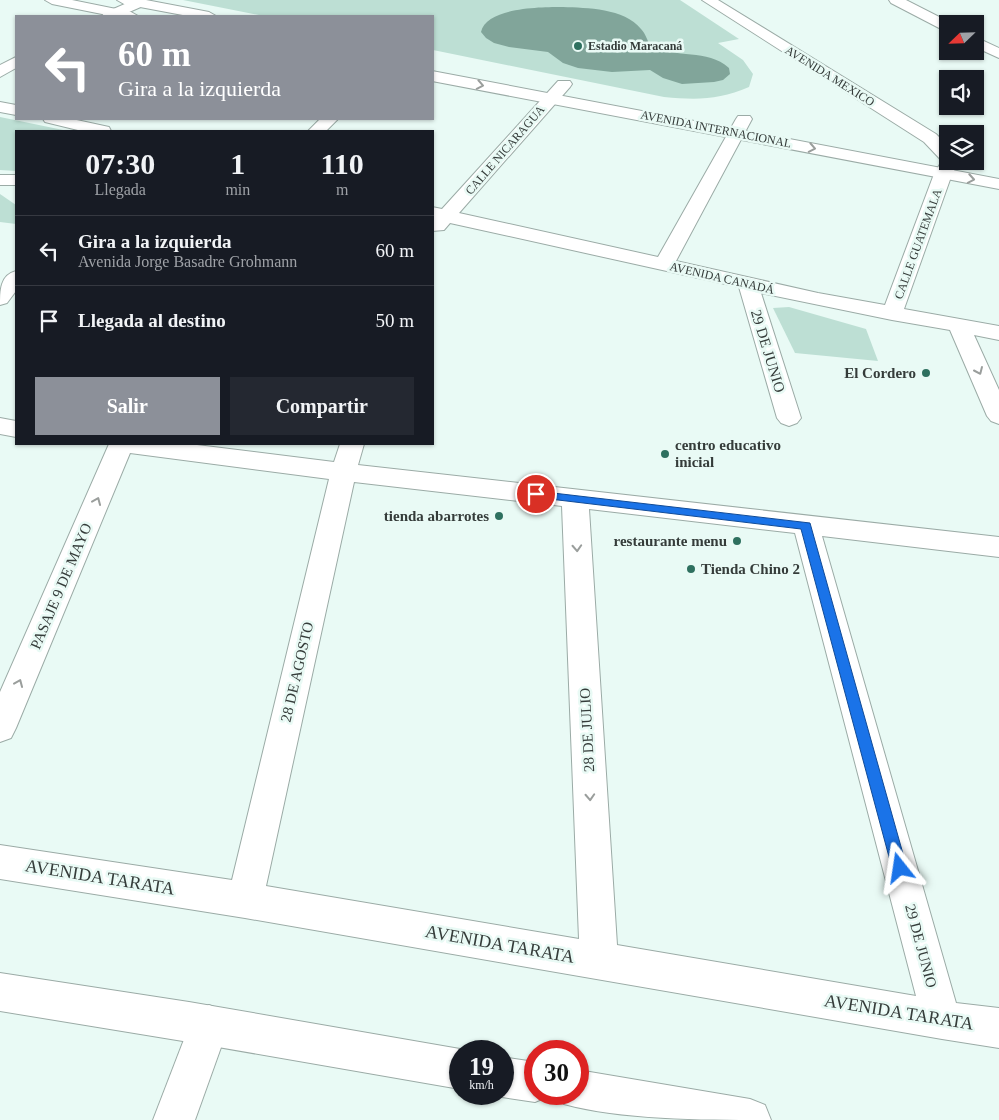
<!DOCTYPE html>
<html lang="es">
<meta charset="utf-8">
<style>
body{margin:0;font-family:Georgia,serif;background:#242831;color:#f1f3f6;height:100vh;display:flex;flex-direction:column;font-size:19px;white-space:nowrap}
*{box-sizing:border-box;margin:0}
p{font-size:16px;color:#9ea1a6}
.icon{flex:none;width:28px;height:28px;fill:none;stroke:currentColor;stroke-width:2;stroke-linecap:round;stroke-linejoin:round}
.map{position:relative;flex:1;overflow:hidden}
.sheet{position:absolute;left:15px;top:130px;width:419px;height:315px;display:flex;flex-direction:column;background:#171b24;border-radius:0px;box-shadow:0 1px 4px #0004}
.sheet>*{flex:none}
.top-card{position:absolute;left:15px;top:15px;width:419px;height:105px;border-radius:0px;box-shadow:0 1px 4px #0004;background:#8c9099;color:#fff;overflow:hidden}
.needle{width:32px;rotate:247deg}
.controls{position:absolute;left:939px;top:15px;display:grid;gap:10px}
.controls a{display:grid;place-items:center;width:45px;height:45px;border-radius:0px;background:#171b24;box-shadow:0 1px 4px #0004;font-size:25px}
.speed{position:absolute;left:449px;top:1040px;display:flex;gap:10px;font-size:25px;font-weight:700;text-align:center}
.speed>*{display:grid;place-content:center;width:65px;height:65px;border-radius:50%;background:#171b24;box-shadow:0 1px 4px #0004;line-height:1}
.speed small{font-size:12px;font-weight:400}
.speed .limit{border:8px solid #d22;background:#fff;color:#111}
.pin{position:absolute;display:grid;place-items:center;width:42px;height:42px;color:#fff;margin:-21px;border:2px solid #fff;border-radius:50%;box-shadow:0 1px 5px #0007}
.me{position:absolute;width:55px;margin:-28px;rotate:345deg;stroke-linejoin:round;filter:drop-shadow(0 0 4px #0008)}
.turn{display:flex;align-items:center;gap:18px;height:105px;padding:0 20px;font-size:22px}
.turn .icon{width:65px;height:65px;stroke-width:2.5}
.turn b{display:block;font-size:35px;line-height:42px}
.eta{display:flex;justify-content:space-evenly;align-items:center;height:85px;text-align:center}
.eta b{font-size:30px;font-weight:800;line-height:35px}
.button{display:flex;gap:10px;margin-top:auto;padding:10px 20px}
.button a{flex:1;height:58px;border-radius:0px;background:#8c9099;color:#fff;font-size:20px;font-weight:800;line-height:58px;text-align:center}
.button a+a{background:#242831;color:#f1f3f6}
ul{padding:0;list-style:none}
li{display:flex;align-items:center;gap:15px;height:70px;padding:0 20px;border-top:1px solid #363941}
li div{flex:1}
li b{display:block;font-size:19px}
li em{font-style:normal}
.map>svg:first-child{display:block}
</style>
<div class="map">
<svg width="999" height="1120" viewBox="0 0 999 1120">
<rect width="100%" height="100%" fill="#e9faf5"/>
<g fill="#bddfd4">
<path d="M 183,0 L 680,0 L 739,39 L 718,43 L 743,60 L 753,74 L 749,87 C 719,100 697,100 664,97 L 433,50 L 432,16 L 264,16 Z"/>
<polygon points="0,117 68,131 16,131 16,171 0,170"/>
<polygon points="0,194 16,205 16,224 0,222"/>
<polygon points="789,307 866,329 878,361 795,353 773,308"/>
</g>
<path fill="#81a59a" d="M 563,7 C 587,8 624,8 641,29 C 646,34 647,41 651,46 C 676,59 707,48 729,68 L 730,74 L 723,80 L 714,82 L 682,84 L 663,78 L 650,70 L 612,72 L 578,68 L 563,63 L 548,52 L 509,47 L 494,43 L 486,38 L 481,32 C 486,7 543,7 563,7 Z"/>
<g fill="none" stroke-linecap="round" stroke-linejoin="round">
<g stroke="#9baba6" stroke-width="2">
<g id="minor">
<polygon points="134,0 143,0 145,3 143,6 120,16 102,16 104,13"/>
<polygon points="702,0 718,0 936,134 948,146 948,161 960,161 952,174 904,309 999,326 999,340 974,335 999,390 999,424 991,421 987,416 950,330 892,320 761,293 801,418 797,423 789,426 781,423 777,418 739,287 450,223 444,230 432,231 432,207 442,209 558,81 570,81 572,84 570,87 459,213 658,257 736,119 738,116 750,116 752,119 676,261 818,293 885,305 934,174 942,161 924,142"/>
<polygon points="889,0 906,0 953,24 948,24 948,31 943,30 891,3"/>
<polygon points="975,37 999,48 999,58 975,47"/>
<polygon points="16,57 16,68 0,77 0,65"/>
<polygon points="0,102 16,105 16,115 0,112"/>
<polygon points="43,119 72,119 109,127 111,131 82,131 45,122"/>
<polygon points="320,119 338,119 326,131 308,131"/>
<rect x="0" y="175" width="16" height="10"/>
<path d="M 16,271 L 16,291 L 7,303 L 0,305 C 0,291 0,275 16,271 Z"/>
<polygon points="0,418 16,421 16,437 0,434"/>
<path d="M 109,444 L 189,444 L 334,462 L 340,444 L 364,444 L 358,465 L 999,537 L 999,557 L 822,536 L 956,1003 L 999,1008 L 999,1048 L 942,1039 L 245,918 L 0,879 L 0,845 L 232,880 L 329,479 L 130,453 L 16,728 L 11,738 L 0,742 L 0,692 ZM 354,482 L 562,506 L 579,939 L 266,886 ZM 589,509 L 795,533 L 916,996 L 617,945 Z"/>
<polygon points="209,1005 223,1011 229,1025 195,1120 153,1120 195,1011"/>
</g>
</g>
<g stroke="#9baba6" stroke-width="2">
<g id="major">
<polygon points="45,0 72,0 131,12 138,16 112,16 52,4"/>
<polygon points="117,0 146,0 209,12 216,16 188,16 124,4"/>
<polygon points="432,71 999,179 999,189 432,81"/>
</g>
</g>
<g stroke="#9baba6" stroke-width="2">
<g id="highway">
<polygon points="0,973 189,1002 460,1049 466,1051 460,1051 460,1089 189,1042 0,1011"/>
<polygon points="502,1057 535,1062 535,1094 550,1094 549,1096 535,1102 502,1097 494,1094 502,1094"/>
<path d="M 578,1070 L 750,1099 L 765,1105 L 771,1120 C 708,1120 621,1120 564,1104 L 559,1094 L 578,1094 Z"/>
</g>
</g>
<use href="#minor" fill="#fff" fill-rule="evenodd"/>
<use href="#major" fill="#fff" fill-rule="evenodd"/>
<use href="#highway" fill="#fff" fill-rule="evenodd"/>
</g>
<defs><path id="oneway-chevron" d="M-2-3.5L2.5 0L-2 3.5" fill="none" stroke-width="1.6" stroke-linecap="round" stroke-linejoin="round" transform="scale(1.25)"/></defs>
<g stroke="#9a9e9c">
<use href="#oneway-chevron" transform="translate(480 85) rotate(11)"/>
<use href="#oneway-chevron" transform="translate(812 148) rotate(11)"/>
<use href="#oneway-chevron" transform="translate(971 179) rotate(10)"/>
<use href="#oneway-chevron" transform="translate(979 371) rotate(66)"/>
<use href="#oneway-chevron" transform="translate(97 501) rotate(-67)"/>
<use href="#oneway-chevron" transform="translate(577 548) rotate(87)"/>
<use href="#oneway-chevron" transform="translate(19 683) rotate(-67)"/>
<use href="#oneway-chevron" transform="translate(590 797) rotate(87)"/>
</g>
<polygon fill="#1a73e8" stroke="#114b97" points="536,491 810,523 907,868 905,873 900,875 895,873 892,868 801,529 533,497 531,494 533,492"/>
<g fill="#2e705f" stroke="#e9faf5" stroke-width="2">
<circle cx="578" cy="46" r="5"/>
<circle cx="926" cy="373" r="5"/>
<circle cx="665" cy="454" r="5"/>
<circle cx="499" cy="516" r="5"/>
<circle cx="737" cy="541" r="5"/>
<circle cx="691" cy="569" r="5"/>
</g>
<g text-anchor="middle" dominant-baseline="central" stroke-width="5" stroke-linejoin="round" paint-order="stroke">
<g font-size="12" font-weight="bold" fill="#353c3a" stroke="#e9faf5" text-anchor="start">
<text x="588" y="46">Estadio Maracaná</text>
</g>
<g font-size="12" fill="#353c3a" stroke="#e9faf5">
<text transform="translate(830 76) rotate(32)">AVENIDA MEXICO</text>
<text transform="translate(716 129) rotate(11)">AVENIDA INTERNACIONAL</text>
<text transform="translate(505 150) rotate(-49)">CALLE NICARAGUA</text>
<text transform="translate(918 244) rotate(-70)">CALLE GUATEMALA</text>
<text transform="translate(722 278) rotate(13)">AVENIDA CANADÁ</text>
</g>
<g font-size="15" fill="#353c3a" stroke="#e9faf5">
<text transform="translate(768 351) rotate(73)">29 DE JUNIO</text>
<text transform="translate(61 586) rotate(-67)">PASAJE 9 DE MAYO</text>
<text transform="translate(297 672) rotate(-77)">28 DE AGOSTO</text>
<text transform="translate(587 730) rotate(-93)">28 DE JULIO</text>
<text transform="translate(921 946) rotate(75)">29 DE JUNIO</text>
</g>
<g font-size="15" font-weight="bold" fill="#353c3a" stroke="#e9faf5" text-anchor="end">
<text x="916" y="373">El Cordero</text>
<text x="675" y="445" text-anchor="start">centro educativo<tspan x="675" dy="17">inicial</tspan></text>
<text x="489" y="516">tienda abarrotes</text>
<text x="727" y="541">restaurante menu</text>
<text x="701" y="569" text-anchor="start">Tienda Chino 2</text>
</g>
<g font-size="18" fill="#353c3a" stroke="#e9faf5">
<text transform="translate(100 877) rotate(9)">AVENIDA TARATA</text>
<text transform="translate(500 944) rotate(10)">AVENIDA TARATA</text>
<text transform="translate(899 1012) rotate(9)">AVENIDA TARATA</text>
</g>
</g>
</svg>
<div class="controls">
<a><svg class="needle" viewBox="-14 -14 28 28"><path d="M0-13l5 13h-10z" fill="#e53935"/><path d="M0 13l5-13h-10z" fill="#9ea1a6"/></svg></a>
<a><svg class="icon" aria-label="sound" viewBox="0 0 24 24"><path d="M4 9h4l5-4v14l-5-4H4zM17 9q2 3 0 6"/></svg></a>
<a><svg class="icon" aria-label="layers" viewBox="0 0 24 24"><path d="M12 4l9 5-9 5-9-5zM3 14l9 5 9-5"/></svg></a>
</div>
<div class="speed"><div>19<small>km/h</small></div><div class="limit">30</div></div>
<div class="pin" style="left:536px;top:494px;background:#d93025"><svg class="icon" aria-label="arrive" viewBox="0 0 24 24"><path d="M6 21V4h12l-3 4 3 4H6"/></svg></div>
<svg class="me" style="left:900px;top:868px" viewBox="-20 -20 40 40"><path d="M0-17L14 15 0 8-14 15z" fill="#1a73e8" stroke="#fff" stroke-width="4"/></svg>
<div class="top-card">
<div class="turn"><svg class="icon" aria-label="left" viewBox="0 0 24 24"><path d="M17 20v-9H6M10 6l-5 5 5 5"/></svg><div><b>60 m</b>Gira a la izquierda</div></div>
</div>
<section class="sheet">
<div class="eta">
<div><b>07:30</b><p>Llegada</p></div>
<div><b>1</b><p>min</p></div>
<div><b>110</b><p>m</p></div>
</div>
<ul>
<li><svg class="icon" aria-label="left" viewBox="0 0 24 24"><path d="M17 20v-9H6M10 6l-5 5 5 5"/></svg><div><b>Gira a la izquierda</b><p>Avenida Jorge Basadre Grohmann</p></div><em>60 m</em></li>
<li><svg class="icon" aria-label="arrive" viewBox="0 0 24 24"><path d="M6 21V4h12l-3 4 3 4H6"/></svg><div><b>Llegada al destino</b></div><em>50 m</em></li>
</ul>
<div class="button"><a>Salir</a><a>Compartir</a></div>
</section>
</div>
